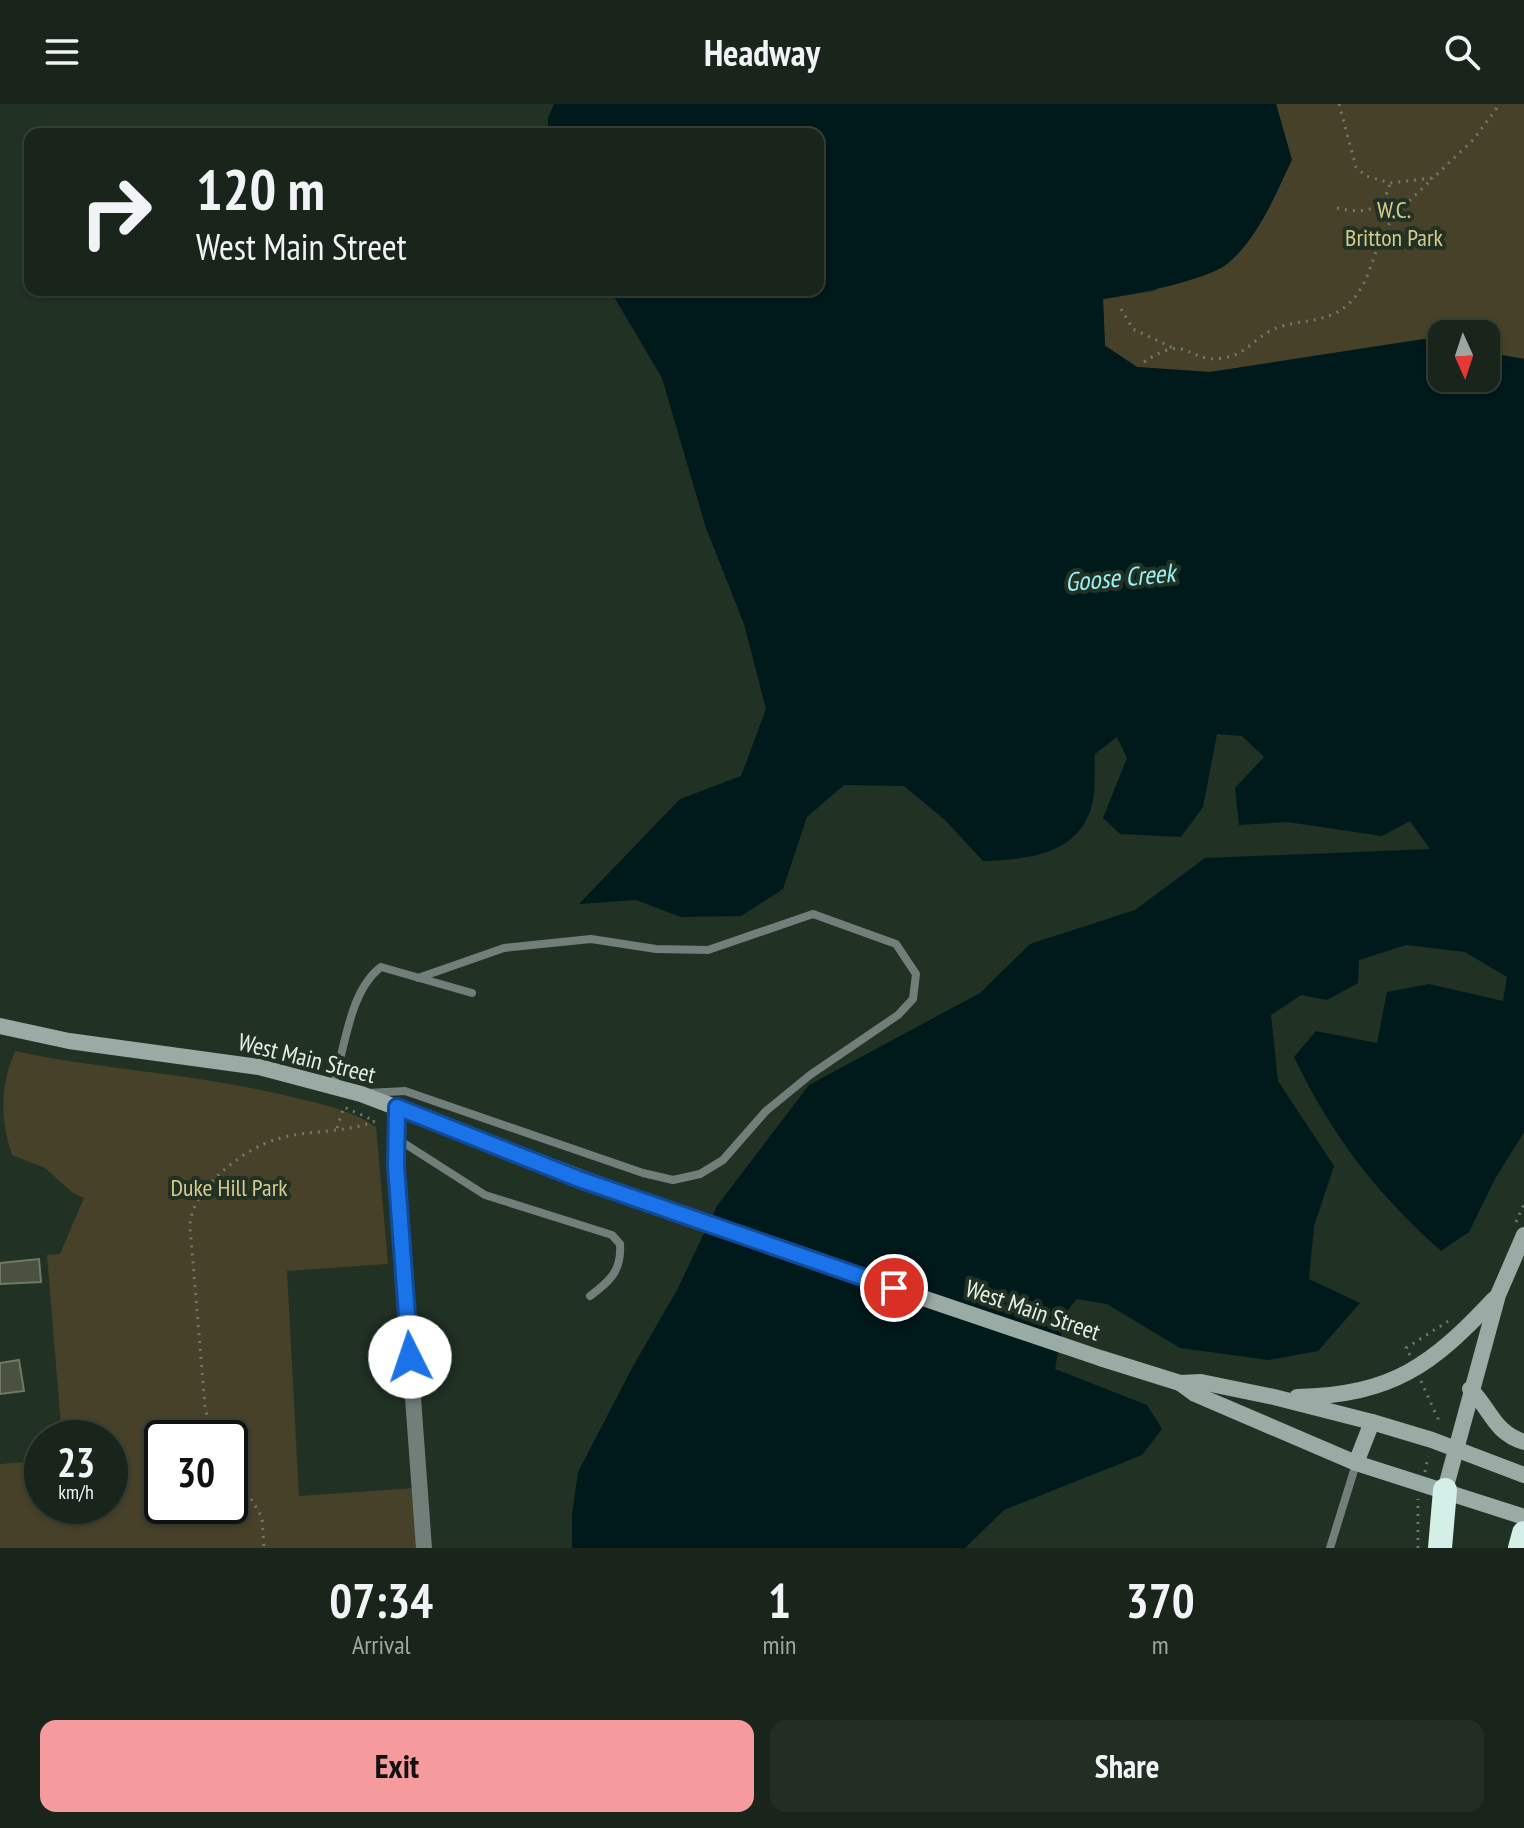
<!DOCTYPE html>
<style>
body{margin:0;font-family:"PT Sans Narrow",sans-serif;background:#222d24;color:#f1f3f6;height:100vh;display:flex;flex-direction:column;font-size:30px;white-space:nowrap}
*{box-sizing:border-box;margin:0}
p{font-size:26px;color:#9fa5a3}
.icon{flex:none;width:44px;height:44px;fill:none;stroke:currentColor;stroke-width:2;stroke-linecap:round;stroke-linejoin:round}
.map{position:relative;height:1444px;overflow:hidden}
.side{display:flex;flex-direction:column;background:#19251b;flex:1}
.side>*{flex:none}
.top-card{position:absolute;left:24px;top:24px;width:800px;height:168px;border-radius:16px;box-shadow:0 2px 6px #0004,0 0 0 2px #37423a;background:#19251b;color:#f1f3f6;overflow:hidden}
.needle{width:52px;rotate:177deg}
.buttons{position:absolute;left:1428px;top:216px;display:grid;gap:16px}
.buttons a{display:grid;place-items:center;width:72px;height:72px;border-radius:16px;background:#19251b;box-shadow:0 2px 6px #0004,0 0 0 2px #37423a;font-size:40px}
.speed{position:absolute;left:24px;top:1316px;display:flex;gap:16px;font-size:40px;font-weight:700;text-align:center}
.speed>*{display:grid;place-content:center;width:104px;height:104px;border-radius:50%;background:#19251b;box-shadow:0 2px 6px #0004,0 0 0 2px #37423a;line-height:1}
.speed small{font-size:20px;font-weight:400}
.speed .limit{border:4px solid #111;border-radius:12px;background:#fff;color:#111}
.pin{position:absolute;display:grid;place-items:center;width:68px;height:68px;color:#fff;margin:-34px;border:4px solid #fff;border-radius:50%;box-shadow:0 2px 8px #0007}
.me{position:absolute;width:88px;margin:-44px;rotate:356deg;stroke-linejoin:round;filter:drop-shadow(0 0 6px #0008)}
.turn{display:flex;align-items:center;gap:28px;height:168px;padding:0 40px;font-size:36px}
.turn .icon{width:104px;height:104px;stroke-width:2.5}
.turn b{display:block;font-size:56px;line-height:68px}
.eta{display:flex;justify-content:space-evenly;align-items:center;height:136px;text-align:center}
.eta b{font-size:48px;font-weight:800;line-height:56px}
.cta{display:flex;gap:16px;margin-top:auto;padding:16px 40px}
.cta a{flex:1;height:92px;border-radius:16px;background:#f59b9d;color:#111;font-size:32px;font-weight:800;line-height:92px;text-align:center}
.cta a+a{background:#222d24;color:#f1f3f6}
header{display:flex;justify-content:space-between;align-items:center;height:104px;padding:0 40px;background:#19251b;font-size:36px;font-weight:800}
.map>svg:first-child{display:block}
</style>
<header><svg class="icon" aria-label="menu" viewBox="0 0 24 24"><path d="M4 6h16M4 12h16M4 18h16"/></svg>Headway<svg class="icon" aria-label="search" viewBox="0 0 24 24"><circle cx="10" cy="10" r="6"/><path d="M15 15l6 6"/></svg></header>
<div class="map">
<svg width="1524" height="1444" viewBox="0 0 1524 1444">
<rect width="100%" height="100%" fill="#213124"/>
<g fill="#474129" fill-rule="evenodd">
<polygon points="1276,0 1524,0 1524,255 1486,248 1486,230 1442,230 1442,239 1424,235 1210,268 1137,263 1105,241 1103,195 1155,187 1292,56"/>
<path d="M 15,947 C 108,967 203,970 296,994 C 325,1001 351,1006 376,1023 L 388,1160 L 287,1167 L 299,1392 L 415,1384 L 420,1444 L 0,1444 L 0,1360 L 42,1357 L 42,1402 L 110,1402 L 110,1334 L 62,1334 L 47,1151 L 60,1150 L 84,1094 L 73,1089 L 45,1064 L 12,1051 C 0,1014 0,983 15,947 ZM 162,1334 L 230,1334 L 230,1402 L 162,1402 Z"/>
</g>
<path fill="#00191b" d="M 554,0 L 1276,0 L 1292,56 C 1275,91 1258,135 1227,160 C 1205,177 1131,191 1103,195 L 1105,242 L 1137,263 L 1210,268 L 1424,235 L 1442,239 L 1442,274 L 1486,274 L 1486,248 L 1524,255 L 1524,1028 L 1495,1075 L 1469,1128 L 1441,1147 C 1376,1089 1332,1032 1294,953 L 1316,927 L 1377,939 L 1387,888 L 1429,880 L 1503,897 L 1507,873 L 1465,848 L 1406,841 L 1359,856 L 1358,879 L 1327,896 L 1301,891 L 1271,911 L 1278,977 L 1334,1062 L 1314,1122 L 1309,1175 L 1360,1199 L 1318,1247 L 1269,1256 L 1180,1244 L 1107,1200 L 1077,1195 L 1065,1209 L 1055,1265 L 1147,1301 L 1162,1325 L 1142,1351 L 1004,1406 L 965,1444 L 572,1444 L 572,1411 L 578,1368 L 632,1264 L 677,1186 L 717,1102 L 809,981 L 980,889 L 1030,840 L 1135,806 L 1205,754 L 1430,745 L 1410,717 L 1382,732 L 1287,718 L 1239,721 L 1235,684 L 1264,653 L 1242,632 L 1217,630 L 1203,703 L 1181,733 L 1120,730 L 1103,714 L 1127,654 L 1117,633 L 1095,650 C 1094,666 1096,686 1092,701 C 1078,752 1027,755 983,757 L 945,716 L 904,682 L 844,681 L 807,713 L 783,785 L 741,812 L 681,813 L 636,796 L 579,800 L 680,695 L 741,672 L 766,605 L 744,520 L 706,424 L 662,274 L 610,186 L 818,186 L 818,30 L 548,30 L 548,14 Z"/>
<g fill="#4a513e" stroke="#717864" stroke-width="2">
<polygon points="39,1155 41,1178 0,1180 0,1159"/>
<polygon points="19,1256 24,1287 0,1290 0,1259"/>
</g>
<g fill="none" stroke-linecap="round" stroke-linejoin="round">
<g stroke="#6d7b6f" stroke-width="3" stroke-dasharray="2 6" stroke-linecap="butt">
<polyline points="1339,0 1356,63 1366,72 1390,79 1433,74 1473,36 1500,0"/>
<path d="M 1337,104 C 1363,110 1384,108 1390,79"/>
<polyline points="1121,205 1133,225 1173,244"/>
<path d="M 1144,258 C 1190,227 1186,260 1223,254 C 1245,251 1253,236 1270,227 C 1295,214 1322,221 1345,203 C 1371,182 1371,150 1387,123 C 1400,104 1417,90 1433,74"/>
<polyline points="337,1024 344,1003 375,1017"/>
<polyline points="1516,1118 1524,1100"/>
<polyline points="1410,1251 1406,1244 1450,1216"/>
<polyline points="1421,1277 1438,1315 1436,1321"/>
<path d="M 212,1334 L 205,1302 L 190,1123 C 190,1086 243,1045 277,1035 C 310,1025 348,1030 380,1015"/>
<polyline points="230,1361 262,1413 264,1444"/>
<polyline points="1425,1368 1428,1352"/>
<polyline points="1418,1444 1418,1395"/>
</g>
<g stroke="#727e7a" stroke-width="8">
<path d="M 333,982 C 345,945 349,887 381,863 L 472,889"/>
<polyline points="367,989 405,987 643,1069 673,1076 700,1070 723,1056 766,1007 810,971 898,911 913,895 916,870 896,840 813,810 708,846 656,845 591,835 504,844 418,874"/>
<path d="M 396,1034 L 485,1091 L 612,1131 L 620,1140 C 622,1167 609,1178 590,1192"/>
<polyline points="1330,1444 1356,1360"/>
</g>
<polyline stroke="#727e7a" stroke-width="16" points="397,1003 396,1062 424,1444"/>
<g stroke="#9aaba6" stroke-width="16">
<polyline points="0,922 69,937 259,963 361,990 687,1114 1100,1254 1180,1279 1201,1278 1274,1293 1372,1318 1432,1336 1524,1371"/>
<polyline points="1180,1279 1195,1290 1356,1359 1524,1413"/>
<path d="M 1470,1285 C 1491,1305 1493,1328 1524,1338"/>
<path d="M 1297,1293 C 1393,1291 1432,1261 1494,1195"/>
<polyline points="1356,1359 1372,1318"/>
<polyline points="1445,1386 1498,1191 1524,1131"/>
</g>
<g stroke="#d3efe7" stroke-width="24">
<polyline points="1440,1444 1445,1386"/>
<polyline points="1520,1444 1524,1429"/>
</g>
</g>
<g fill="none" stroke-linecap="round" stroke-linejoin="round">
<g stroke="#114b97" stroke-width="20">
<polyline id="route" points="410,1253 396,1062 397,1003 579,1075 894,1184"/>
</g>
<use href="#route" stroke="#1a73e8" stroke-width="14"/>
</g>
<g text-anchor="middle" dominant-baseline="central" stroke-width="8" stroke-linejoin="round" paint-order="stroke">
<g font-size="24" fill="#d8ca8b" stroke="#213124">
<text x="1394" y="105">W.C.<tspan x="1394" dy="28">Britton Park</tspan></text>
<text x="229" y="1083">Duke Hill Park</text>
</g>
<g font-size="24" fill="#e5efe6" stroke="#213124">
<text transform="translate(307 954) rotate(14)">West Main Street</text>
<text transform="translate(1033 1206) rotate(19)">West Main Street</text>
</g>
<g font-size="26" font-style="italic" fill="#9af1f8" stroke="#213124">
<text transform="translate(1120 473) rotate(-5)">Goose Creek</text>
</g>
</g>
</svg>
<div class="buttons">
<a><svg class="needle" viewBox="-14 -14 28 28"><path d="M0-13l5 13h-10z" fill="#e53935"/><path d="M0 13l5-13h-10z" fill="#9fa5a3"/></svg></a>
</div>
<div class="speed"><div>23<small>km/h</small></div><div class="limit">30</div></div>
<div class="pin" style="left:894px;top:1184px;background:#d93025"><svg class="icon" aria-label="arrive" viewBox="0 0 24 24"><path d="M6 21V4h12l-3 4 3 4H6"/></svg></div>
<svg class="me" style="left:410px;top:1253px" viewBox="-20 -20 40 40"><circle r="19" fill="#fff"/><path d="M0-13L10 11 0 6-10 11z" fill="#1a73e8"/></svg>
<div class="top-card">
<div class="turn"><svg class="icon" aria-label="right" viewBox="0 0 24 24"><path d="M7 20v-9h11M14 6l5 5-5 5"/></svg><div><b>120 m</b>West Main Street</div></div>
</div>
</div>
<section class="side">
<div class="eta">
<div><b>07:34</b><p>Arrival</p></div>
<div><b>1</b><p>min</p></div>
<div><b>370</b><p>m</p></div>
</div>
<div class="cta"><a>Exit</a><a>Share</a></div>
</section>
